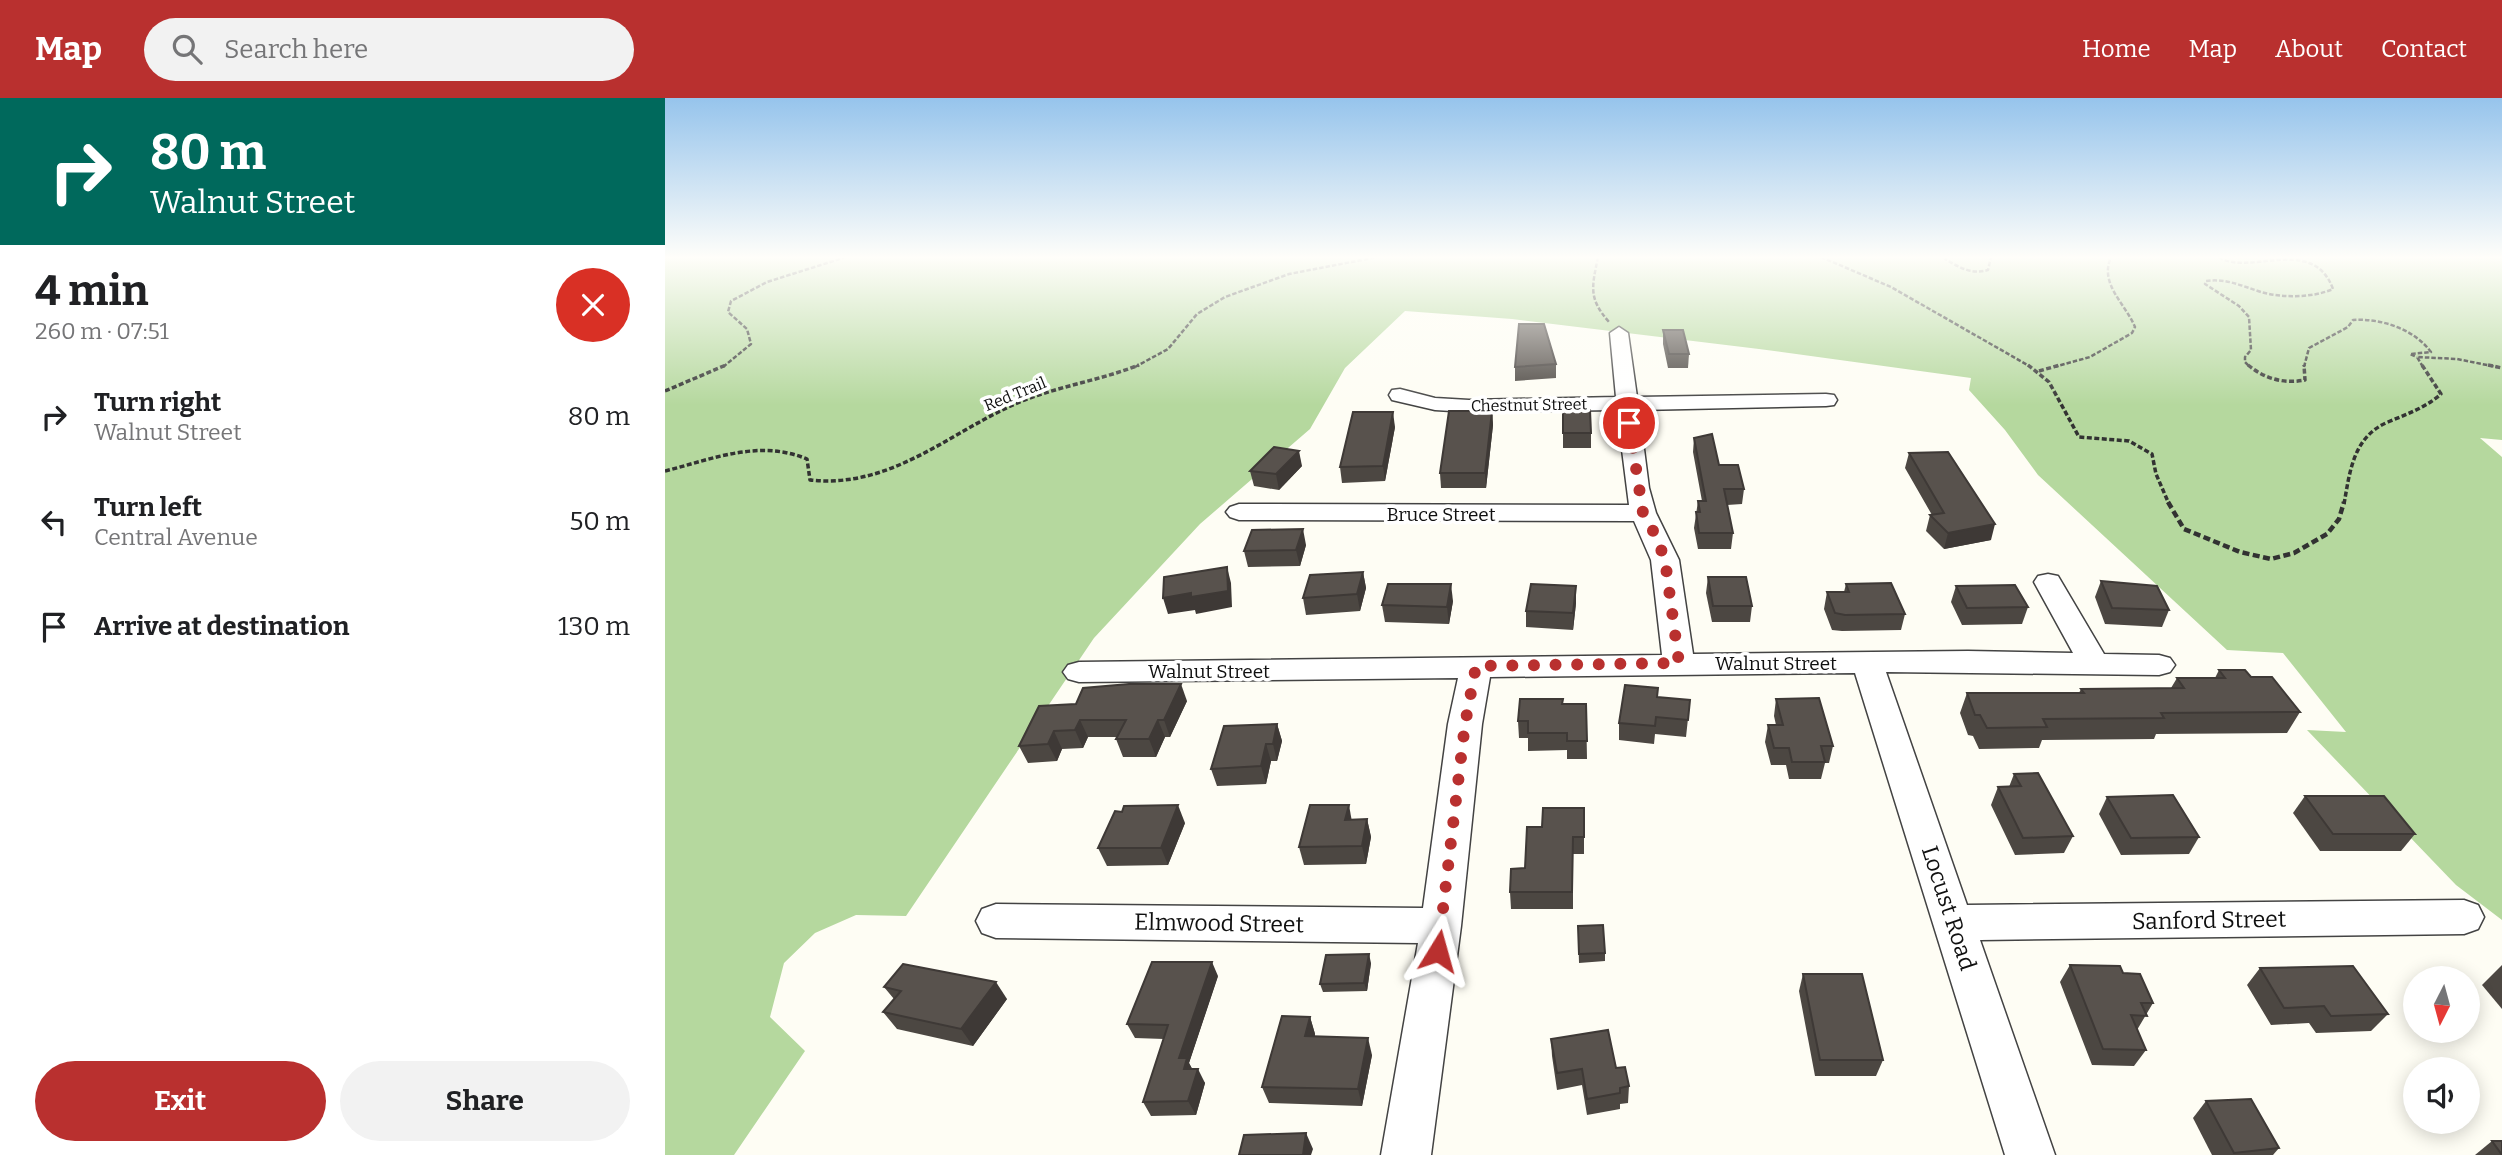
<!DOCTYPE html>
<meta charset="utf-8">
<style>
body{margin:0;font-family:Bitter,serif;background:#f2f2f2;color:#202124;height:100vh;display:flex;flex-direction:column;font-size:26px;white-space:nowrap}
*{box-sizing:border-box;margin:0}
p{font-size:23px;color:#757577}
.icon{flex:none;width:38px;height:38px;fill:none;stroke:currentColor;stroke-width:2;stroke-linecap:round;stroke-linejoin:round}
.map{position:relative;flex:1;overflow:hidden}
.drawer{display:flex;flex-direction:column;background:#fff;width:665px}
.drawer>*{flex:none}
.banner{background:#00695c;color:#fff;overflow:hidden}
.needle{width:46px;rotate:186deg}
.fabs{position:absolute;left:1738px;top:868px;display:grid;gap:14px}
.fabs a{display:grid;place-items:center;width:77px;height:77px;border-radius:50%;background:#fff;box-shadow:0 4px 18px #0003;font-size:35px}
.pin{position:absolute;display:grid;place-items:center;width:60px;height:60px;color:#fff;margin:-30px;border:4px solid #fff;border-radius:50%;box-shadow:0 2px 7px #0007}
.me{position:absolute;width:77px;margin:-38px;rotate:8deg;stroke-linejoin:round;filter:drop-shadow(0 0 5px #0008)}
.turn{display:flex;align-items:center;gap:24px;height:147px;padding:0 35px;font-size:32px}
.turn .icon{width:91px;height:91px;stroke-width:2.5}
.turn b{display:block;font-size:49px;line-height:60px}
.round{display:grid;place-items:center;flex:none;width:74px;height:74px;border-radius:37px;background:#f2f2f2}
.headline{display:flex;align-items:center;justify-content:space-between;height:119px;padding:0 35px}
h1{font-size:42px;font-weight:700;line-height:52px}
.cta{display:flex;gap:14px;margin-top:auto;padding:14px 35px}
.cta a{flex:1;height:80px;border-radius:42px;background:#b9302f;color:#fff;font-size:28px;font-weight:700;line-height:80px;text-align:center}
.cta a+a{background:#f2f2f2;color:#202124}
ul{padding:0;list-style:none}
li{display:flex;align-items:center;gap:21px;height:105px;padding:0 35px}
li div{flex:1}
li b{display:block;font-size:26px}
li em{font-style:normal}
header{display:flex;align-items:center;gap:42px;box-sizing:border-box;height:98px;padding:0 35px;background:#b9302f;color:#fff}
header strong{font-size:33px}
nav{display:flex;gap:38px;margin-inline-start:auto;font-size:24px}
.search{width:490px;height:63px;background:#f2f2f2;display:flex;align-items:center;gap:18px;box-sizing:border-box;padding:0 24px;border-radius:38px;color:#757577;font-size:26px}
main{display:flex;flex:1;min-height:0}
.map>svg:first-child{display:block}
</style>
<header>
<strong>Map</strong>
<div class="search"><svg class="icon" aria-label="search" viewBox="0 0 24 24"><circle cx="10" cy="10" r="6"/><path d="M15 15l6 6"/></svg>Search here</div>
<nav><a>Home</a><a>Map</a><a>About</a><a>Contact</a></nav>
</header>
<main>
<section class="drawer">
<div class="banner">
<div class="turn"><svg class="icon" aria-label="right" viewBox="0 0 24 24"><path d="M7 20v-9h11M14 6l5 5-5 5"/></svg><div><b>80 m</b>Walnut Street</div></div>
</div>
<div class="headline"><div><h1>4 min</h1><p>260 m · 07:51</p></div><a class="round" style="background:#d93025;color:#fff"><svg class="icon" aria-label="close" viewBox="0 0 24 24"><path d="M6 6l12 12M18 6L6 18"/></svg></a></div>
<ul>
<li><svg class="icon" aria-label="right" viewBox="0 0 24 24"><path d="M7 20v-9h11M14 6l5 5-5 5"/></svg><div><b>Turn right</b><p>Walnut Street</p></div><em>80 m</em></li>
<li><svg class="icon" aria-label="left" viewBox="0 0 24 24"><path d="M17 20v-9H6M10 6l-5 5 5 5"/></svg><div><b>Turn left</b><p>Central Avenue</p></div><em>50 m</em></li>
<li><svg class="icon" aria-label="arrive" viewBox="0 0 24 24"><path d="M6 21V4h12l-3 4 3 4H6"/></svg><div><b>Arrive at destination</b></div><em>130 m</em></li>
</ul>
<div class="cta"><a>Exit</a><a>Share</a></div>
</section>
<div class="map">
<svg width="1837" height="1057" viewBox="0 0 1837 1057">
<rect width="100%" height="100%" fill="#fefdf4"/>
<polygon fill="#b5d89e" points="0,159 1837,159 1837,342 1815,340 1837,359 1837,822 1791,787 1642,632 1681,634 1618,555 1562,552 1373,377 1340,332 1304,292 1306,280 1094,251 847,221 740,213 680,270 645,331 535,426 429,540 241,818 191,817 150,835 119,865 105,919 140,953 69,1057 0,1057"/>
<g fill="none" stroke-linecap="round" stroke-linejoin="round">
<g stroke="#434343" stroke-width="3">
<polygon id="minor" points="954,229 963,235 972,299 1161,296 1169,297 1172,302 1169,307 1161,308 974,312 984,390 991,415 1014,462 1028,556 1303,553 1408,555 1369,484 1373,478 1383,476 1393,478 1439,556 1494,557 1505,560 1510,567 1505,574 1494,577 1221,574 1302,807 1799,802 1813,807 1819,819 1813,831 1799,836 1315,842 1390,1057 1340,1057 1190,575 825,579 817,626 796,828 766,1057 716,1057 753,845 331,840 317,835 311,823 317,811 331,806 758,810 783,626 793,580 414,584 403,581 398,574 403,567 414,564 997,557 986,462 969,423 574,422 565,419 561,414 565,409 574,406 964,407 952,312 804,314 770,312 727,302 724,297 727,292 735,291 770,300 804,302 951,299 945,235"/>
</g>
<g stroke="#323232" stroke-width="2.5" stroke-dasharray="4.5 2" stroke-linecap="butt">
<path d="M 933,159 C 927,189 923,200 944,224"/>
<polyline points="1156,159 1226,189 1366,269"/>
<path d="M 1281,159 L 1280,161 C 1294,169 1306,177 1323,172 L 1326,159"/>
<path d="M 1554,159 C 1582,179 1648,136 1668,191 C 1648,200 1617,200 1596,194 C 1577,188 1561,180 1541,183 L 1540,186 L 1574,208 L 1584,219 L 1586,252 L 1580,259 L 1580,264 L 1585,269"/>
<polyline points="58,269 86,246 82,231 63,214 66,203 102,184 181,159"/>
<polyline points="470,269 503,251 532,216 560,199 624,176 712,159"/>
<path d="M 1389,269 L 1425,259 L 1467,235 L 1470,229 C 1460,205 1434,186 1446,159"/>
<path d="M 1639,269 L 1644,250 L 1683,229 L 1688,222 C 1716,220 1749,231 1766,254 L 1745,256 L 1752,259"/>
<polyline points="1758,269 1752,259 1792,261 1832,269"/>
</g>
<g stroke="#323232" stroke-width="3.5" stroke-dasharray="5 2.5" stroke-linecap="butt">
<polyline points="1363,267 1384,284 1414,339 1464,343 1487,356 1491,376 1504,406"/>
<path d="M 1583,267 C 1600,281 1619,286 1640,282 L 1639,267"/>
<polyline points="1823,267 1837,270"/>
<polyline points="1374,273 1395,267"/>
<polyline points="0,293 61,267"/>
<path d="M 0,373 C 48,361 94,341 142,361 L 145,382 C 228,391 285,333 357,303 C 395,288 436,282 474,267"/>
<path d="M 1679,406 C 1685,373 1688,339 1723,324 C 1742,316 1760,310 1776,296 L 1757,267"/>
</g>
<polyline stroke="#323232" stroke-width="4.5" stroke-dasharray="7 3.5" stroke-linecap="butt" points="1503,404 1519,431 1575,454 1606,461 1629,455 1662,436 1674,421 1679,404"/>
<use href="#minor" fill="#fff" fill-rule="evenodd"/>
</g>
<g fill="#4c4742">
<polygon points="998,232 1024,256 1023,270 1003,270 998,246"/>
<polygon points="891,266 891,280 850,283 850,269"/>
<polygon points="898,312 926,335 926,350 898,350"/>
<polygon points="827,313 828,327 821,390 776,390 775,375"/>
<polygon points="730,329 720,383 677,385 675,369"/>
<polygon points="1029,340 1054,367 1079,391 1077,406 1062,407 1068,435 1066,451 1033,451 1029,430 1033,403 1037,403 1028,354"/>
<polygon points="1244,355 1326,442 1279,451 1261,433 1265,417 1267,417 1240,370"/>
<polygon points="637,368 614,392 589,388 585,373"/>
<polygon points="641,447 635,468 583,469 579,453"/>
<polygon points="698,474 701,490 695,513 641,517 638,500"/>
<polygon points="1043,479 1087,508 1085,524 1047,524 1041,495"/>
<polygon points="1436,483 1504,512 1497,529 1440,526 1430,499"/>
<polygon points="1181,486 1240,516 1236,532 1177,533 1167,532 1159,511 1162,494 1179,494"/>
<polygon points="911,488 911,505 908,532 861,529 861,513"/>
<polygon points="1291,488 1363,509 1357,526 1297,527 1286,504"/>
<polygon points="788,503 784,526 720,524 717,507"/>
<polygon points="1554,572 1586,579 1635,614 1622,635 1491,636 1489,641 1377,642 1374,650 1314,651 1308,638 1303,637 1295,615 1302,595 1414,595 1416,591 1506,590 1512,580 1550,580"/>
<polygon points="992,599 1025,602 1021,639 990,636 989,646 954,642 954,625"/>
<polygon points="1111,601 1168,648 1164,665 1160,665 1156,681 1124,681 1121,667 1106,667 1100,644 1103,627 1111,627 1109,618"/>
<polygon points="522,603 505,639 500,639 491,659 458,659 451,641 452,639 423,639 418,650 397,651 392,663 363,665 354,648 374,608"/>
<polygon points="898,606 921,606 922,661 902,661 902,652 863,653 863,640 854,640 853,623"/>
<polygon points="612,626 617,643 612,663 606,663 601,686 552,688 546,671"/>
<polygon points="1349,676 1408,738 1399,755 1350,757 1326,707 1333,689 1344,689"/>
<polygon points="1640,698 1750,736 1736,753 1655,753 1628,715"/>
<polygon points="1442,699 1534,739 1524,756 1456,757 1434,716"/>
<polygon points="919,710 919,756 908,756 908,811 846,811 845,794 860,770 877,729"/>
<polygon points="687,721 702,721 706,739 701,766 639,767 634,749"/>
<polygon points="520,725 503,767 442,768 433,750"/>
<polygon points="913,828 940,855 940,863 914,865"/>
<polygon points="706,865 702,893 658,894 655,886"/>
<polygon points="1405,867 1458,875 1488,905 1472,932 1481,952 1469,968 1427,967 1395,884"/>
<polygon points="1837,867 1837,911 1817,887"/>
<polygon points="1595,870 1723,916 1706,933 1651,935 1644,925 1606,927 1582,887"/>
<polygon points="1138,876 1218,962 1211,978 1150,978 1134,893"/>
<polygon points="553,878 524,965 527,971 540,985 531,1017 486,1018 478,1004 499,941 470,940 462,926"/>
<polygon points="219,889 342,901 308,948 232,931 218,914 229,901"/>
<polygon points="645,919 650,936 650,939 707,957 697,1008 604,1005 597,989"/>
<polygon points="886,941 951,970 964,988 963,1005 955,1006 955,1011 922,1017 917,987 892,992 887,958"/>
<polygon points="1541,1003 1614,1050 1608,1057 1547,1057 1528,1020"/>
<polygon points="1827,1043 1837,1057 1810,1057"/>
</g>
<g fill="#3e3936">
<polygon points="827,313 828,327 821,390 820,375"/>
<polygon points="728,314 730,329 720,383 718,368"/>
<polygon points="634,353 637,368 614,392 611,376"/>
<polygon points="1330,426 1326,442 1279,451 1283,435"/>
<polygon points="638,431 641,447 635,468 631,452"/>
<polygon points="562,469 566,485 567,509 531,516 530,512 503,516 498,500 526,495"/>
<polygon points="698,474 701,490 695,513 692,496"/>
<polygon points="786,486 788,503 784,526 782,509"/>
<polygon points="911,488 911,505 908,532 908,515"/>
<polygon points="516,586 522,603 505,639 499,622"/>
<polygon points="415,622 423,639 418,650 410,632"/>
<polygon points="493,622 500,639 491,659 484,641"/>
<polygon points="612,626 617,643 612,663 608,646"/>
<polygon points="389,633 397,651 392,663 383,646"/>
<polygon points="601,646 606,663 601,686 596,668"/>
<polygon points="513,707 520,725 503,767 496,750"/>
<polygon points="684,707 687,724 680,722"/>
<polygon points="702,721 706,739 701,766 697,748"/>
<polygon points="704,856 706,865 702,893 699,885"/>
<polygon points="547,864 553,878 524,965 529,974 526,985 514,960"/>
<polygon points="331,884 342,901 308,948 296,931"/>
<polygon points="645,919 650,936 645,955 640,938"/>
<polygon points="703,940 707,957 697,1008 693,991"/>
<polygon points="533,971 540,985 531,1017 523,1003"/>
<polygon points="641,1035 648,1051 646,1057 638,1057"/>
</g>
<g fill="#58524d" stroke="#3e3936" stroke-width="2">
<polygon points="854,226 879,226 891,266 850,269"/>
<polygon points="998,232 1018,232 1024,256 1004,256"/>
<polygon points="898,312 925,312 926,335 898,335"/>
<polygon points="784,313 827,313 820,375 775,375"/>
<polygon points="688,314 728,314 718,368 675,369"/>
<polygon points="1047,336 1054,367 1073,367 1079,391 1059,391 1068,435 1034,435 1031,414 1035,414 1033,403 1041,403 1029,340"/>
<polygon points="609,349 634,353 611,376 585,373"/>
<polygon points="1283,354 1330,426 1283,435 1265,417 1279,415 1244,355"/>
<polygon points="638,431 631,452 579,453 587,432"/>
<polygon points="562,469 563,493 526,499 526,495 498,500 499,479"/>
<polygon points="698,474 692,496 638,500 645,477"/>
<polygon points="1043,479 1081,479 1087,508 1048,508"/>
<polygon points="1436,483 1492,488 1504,512 1447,510"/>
<polygon points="1226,485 1240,516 1180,517 1170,515 1162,494 1184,494 1181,486"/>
<polygon points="723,486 786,486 782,509 717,507"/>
<polygon points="866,486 911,488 908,515 861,513"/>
<polygon points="1350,487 1363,509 1302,510 1291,488"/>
<polygon points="1554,572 1580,572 1586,579 1607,579 1635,614 1496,615 1499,620 1378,621 1382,629 1322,630 1315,617 1310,617 1302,595 1419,595 1416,591 1519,590 1512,580 1560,580"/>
<polygon points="464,586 516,586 499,622 493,622 484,641 451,641 461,622 415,622 410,632 389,633 383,646 354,648 374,608 411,606 418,590"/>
<polygon points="960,587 993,590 992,599 1025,602 1023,622 991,619 990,628 954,625"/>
<polygon points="1154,600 1168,648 1156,648 1160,664 1127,664 1124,650 1109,650 1103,627 1118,627 1111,601"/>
<polygon points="855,601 898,601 897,606 921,606 922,643 902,643 902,635 863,635 863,623 853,623"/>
<polygon points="612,626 608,646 601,646 596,668 546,671 559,628"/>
<polygon points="1373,675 1408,738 1358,740 1333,689 1356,688 1349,676"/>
<polygon points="1508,697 1534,739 1466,740 1442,699"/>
<polygon points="1640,698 1719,698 1750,736 1668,736"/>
<polygon points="513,707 496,750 433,750 450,713 457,714 459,708"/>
<polygon points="645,707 684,707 680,722 702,721 697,748 634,749"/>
<polygon points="878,710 919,710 919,739 908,739 907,794 845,794 846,771 860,770 862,729 877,729"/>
<polygon points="938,827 940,855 914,856 913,828"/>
<polygon points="704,856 699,885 655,886 661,857"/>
<polygon points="487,864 547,864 514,960 522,960 519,971 533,971 523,1003 478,1004 503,927 462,926"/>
<polygon points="238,866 331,884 296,931 218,914 236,893 219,889"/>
<polygon points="1405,867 1455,868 1458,875 1475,876 1488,905 1476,905 1482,918 1466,917 1481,952 1438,951"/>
<polygon points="1688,868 1723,916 1666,918 1659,908 1619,910 1595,870"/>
<polygon points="1138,876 1197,876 1218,962 1155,962"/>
<polygon points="617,918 645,919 640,938 703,940 693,991 597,989"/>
<polygon points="943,932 951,970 960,969 964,988 955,990 955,995 922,1001 917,971 892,975 886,941"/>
<polygon points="1586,1001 1614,1050 1569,1055 1541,1003"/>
<polygon points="641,1035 638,1057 574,1057 579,1037"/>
<polygon points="1827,1043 1837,1043 1837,1057"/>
</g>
<linearGradient id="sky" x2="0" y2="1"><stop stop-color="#96c4ec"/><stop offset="0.52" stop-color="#fffefa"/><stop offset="1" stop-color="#fffefa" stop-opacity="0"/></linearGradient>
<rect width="1837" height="307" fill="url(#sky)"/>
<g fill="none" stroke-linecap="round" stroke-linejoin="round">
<polyline stroke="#b9302f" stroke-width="12" stroke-dasharray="0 21.6" points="773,853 800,626 811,568 1014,565 1000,462 991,438 978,415 964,325"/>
</g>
<g text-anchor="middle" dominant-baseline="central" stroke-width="7" stroke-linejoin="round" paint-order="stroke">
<g font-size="16" fill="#101010" stroke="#fff">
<text transform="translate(350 296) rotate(-22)">Red Trail</text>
<text transform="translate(864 307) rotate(-1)">Chestnut Street</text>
</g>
<g font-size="19" fill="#101010" stroke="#fff">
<text x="776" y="416">Bruce Street</text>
<text x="1111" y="565">Walnut Street</text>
<text x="544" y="573">Walnut Street</text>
</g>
<g font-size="23" fill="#101010" stroke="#fff">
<text transform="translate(1284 810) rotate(72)">Locust Road</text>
<text transform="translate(1544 822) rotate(-1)">Sanford Street</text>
<text transform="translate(554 825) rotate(1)">Elmwood Street</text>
</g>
</g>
</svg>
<div class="fabs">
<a><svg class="needle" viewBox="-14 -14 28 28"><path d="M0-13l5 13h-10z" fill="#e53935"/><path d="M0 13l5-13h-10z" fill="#757577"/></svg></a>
<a><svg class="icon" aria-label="sound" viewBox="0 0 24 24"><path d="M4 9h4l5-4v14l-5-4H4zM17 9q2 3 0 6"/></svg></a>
</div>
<div class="pin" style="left:964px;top:325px;background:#d93025"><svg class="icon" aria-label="arrive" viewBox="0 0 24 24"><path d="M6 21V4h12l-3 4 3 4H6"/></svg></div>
<svg class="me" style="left:773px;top:853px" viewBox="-20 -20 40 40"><path d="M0-17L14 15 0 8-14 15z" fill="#b9302f" stroke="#fff" stroke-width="4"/></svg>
</div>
</main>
